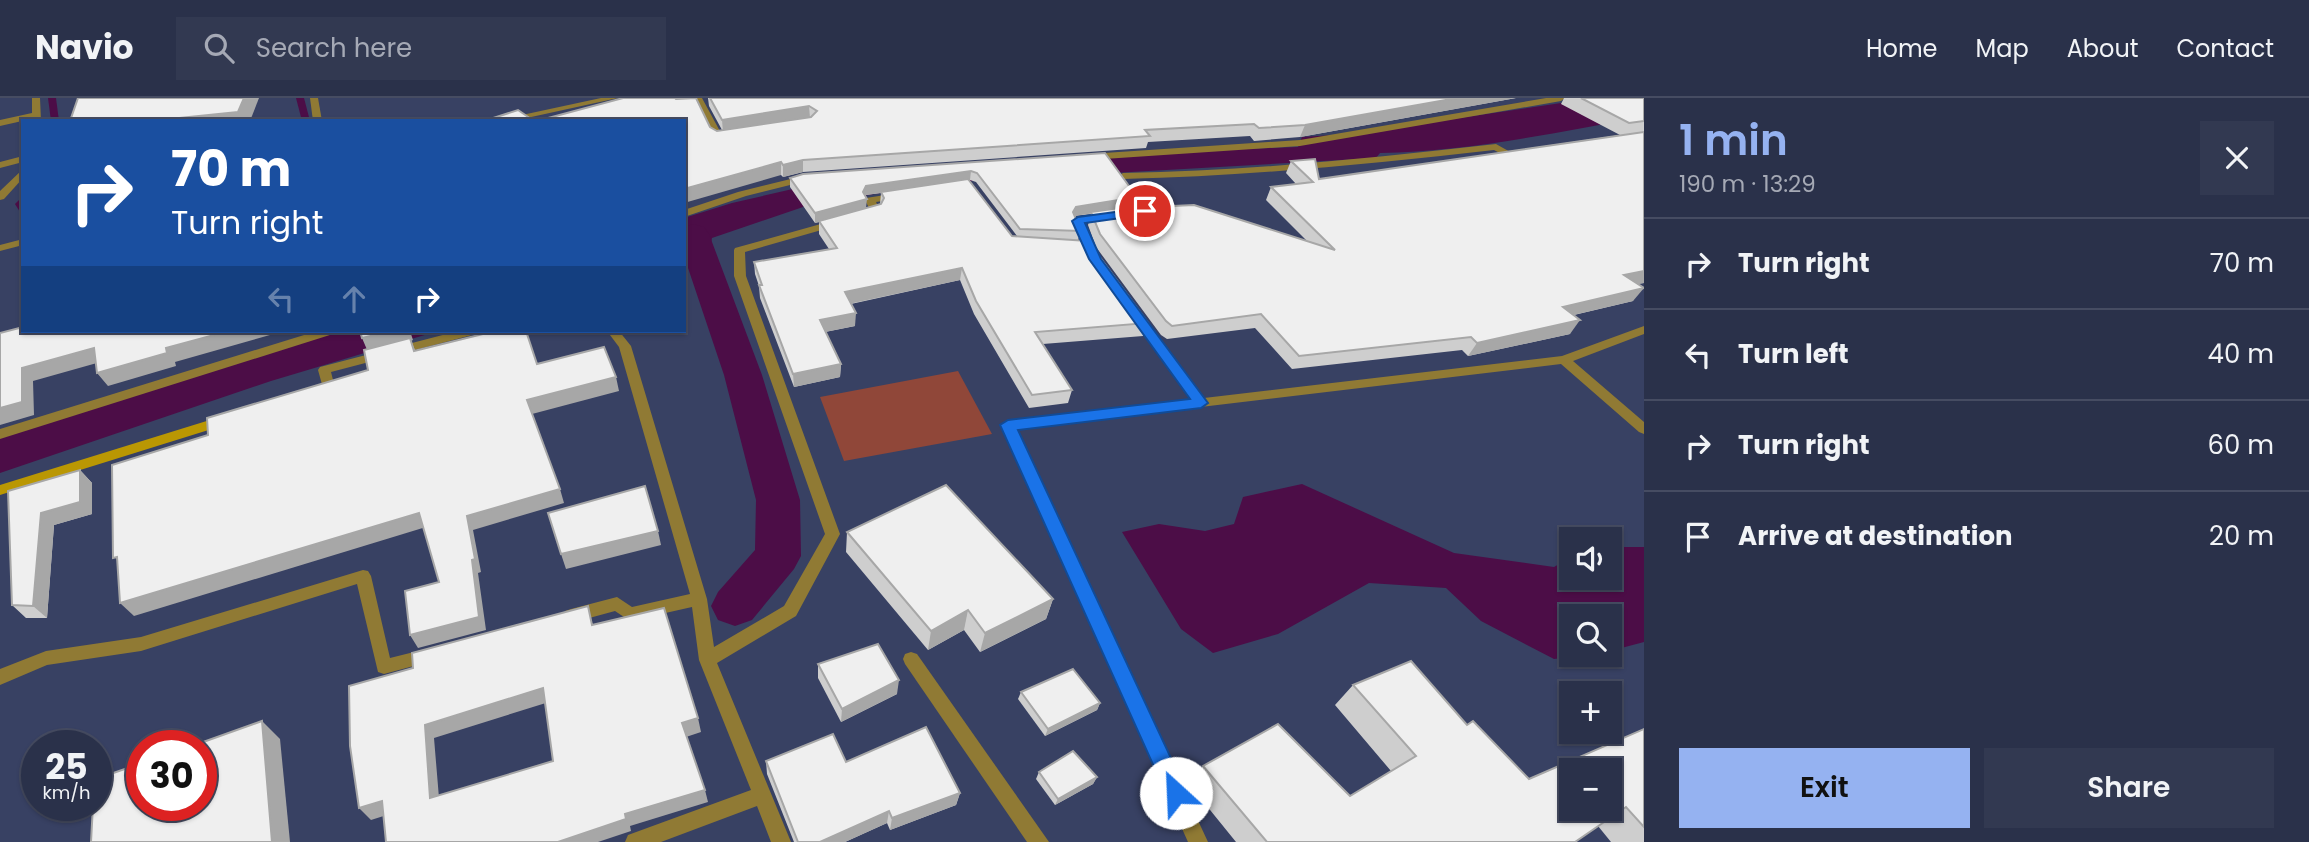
<!DOCTYPE html>
<meta charset="utf-8">
<style>
body{margin:0;font-family:Poppins,sans-serif;background:#323951;color:#f1f3f6;height:100vh;display:flex;flex-direction:column;font-size:26px;white-space:nowrap}
*{box-sizing:border-box;margin:0}
p{font-size:23px;color:#a5a9b5}
.icon{flex:none;width:38px;height:38px;fill:none;stroke:currentColor;stroke-width:2;stroke-linecap:round;stroke-linejoin:round}
.map{position:relative;flex:1;overflow:hidden}
.panel{display:flex;flex-direction:column;background:#2a314a;width:665px}
.panel>*{flex:none}
.hud{position:absolute;left:21px;top:21px;width:665px;height:214px;border-radius:0px;box-shadow:0 2px 5px #0004,0 0 0 2px #464c62;background:#1a4fa0;color:#fff;overflow:hidden}
.controls{position:absolute;left:1559px;top:429px;display:grid;gap:14px}
.controls a{display:grid;place-items:center;width:63px;height:63px;border-radius:0px;background:#2a314a;box-shadow:0 2px 5px #0004,0 0 0 2px #464c62;font-size:35px}
.speed{position:absolute;left:21px;top:632px;display:flex;gap:14px;font-size:35px;font-weight:700;text-align:center}
.speed>*{display:grid;place-content:center;width:91px;height:91px;border-radius:50%;background:#2a314a;box-shadow:0 2px 5px #0004,0 0 0 2px #464c62;line-height:1}
.speed small{font-size:18px;font-weight:400}
.speed .limit{border:10px solid #d22;background:#fff;color:#111}
.pin{position:absolute;display:grid;place-items:center;width:60px;height:60px;color:#fff;margin:-30px;border:4px solid #fff;border-radius:50%;box-shadow:0 2px 7px #0007}
.me{position:absolute;width:77px;margin:-38px;rotate:335deg;stroke-linejoin:round;filter:drop-shadow(0 0 5px #0008)}
.turn{display:flex;align-items:center;gap:24px;height:147px;padding:0 35px;font-size:32px}
.turn .icon{width:91px;height:91px;stroke-width:2.5}
.turn b{display:block;font-size:49px;line-height:60px}
.lanes{display:flex;align-items:center;height:66px;padding:0 35px;background:#0003;justify-content:center;gap:35px;direction:ltr}
.lanes .off{opacity:.35}
.round{display:grid;place-items:center;flex:none;width:74px;height:74px;border-radius:0px;background:#323951}
.headline{display:flex;align-items:center;justify-content:space-between;height:119px;padding:0 35px}
h1{font-size:42px;font-weight:600;line-height:52px;color:#95b2f1}
.button{display:flex;gap:14px;margin-top:auto;padding:14px 35px}
.button a{flex:1;height:80px;border-radius:0px;background:#95b2f1;color:#111;font-size:28px;font-weight:600;line-height:80px;text-align:center}
.button a+a{background:#323951;color:#f1f3f6}
ul{padding:0;list-style:none}
li{display:flex;align-items:center;gap:21px;height:91px;padding:0 35px;border-top:2px solid #464c62}
li div{flex:1}
li b{display:block;font-size:26px}
li em{font-style:normal}
header{display:flex;align-items:center;gap:42px;box-sizing:border-box;height:98px;padding:0 35px;background:#2a314a;border-bottom:2px solid #464c62}
header strong{font-size:33px}
nav{display:flex;gap:38px;margin-inline-start:auto;font-size:24px}
.search{width:490px;height:63px;background:#323951;display:flex;align-items:center;gap:18px;box-sizing:border-box;padding:0 24px;border-radius:0px;color:#a5a9b5;font-size:26px}
main{display:flex;flex:1;min-height:0}
.map>svg:first-child{display:block}
</style>
<header>
<strong>Navio</strong>
<div class="search"><svg class="icon" aria-label="search" viewBox="0 0 24 24"><circle cx="10" cy="10" r="6"/><path d="M15 15l6 6"/></svg>Search here</div>
<nav><a>Home</a><a>Map</a><a>About</a><a>Contact</a></nav>
</header>
<main>
<div class="map">
<svg width="1644" height="744" viewBox="0 0 1644 744">
<rect width="100%" height="100%" fill="#384163"/>
<polygon fill="#904739" points="958,273 992,336 844,363 820,299"/>
<g fill="#4c0d47">
<path d="M 1595,0 L 1644,19 C 1557,34 1468,54 1380,55 L 1376,60 L 937,85 L 806,108 L 712,140 L 710,151 L 684,158 L 684,120 L 732,105 L 854,77 L 947,66 L 1090,56 L 1298,49 L 1302,39 L 1350,36 Z"/>
<polygon points="330,233 438,233 271,283 0,375 0,337"/>
<polygon points="1302,386 1454,455 1554,469 1571,459 1572,480 1610,480 1610,449 1644,449 1644,544 1610,553 1610,518 1572,518 1572,556 1589,557 1554,561 1481,523 1446,490 1369,485 1278,536 1213,555 1181,531 1122,434 1159,426 1205,433 1234,426 1243,399"/>
</g>
<g fill="none" stroke-linecap="round" stroke-linejoin="round">
<g fill="#4c0d47" fill-rule="evenodd">
<polygon points="48,0 56,0 59,23 51,23"/>
<polygon points="296,0 304,0 310,23 302,23"/>
<polygon points="23,98 23,115 20,114 15,106"/>
</g>
<polygon fill="#4c0d47" fill-rule="evenodd" points="693,126 704,129 709,136 762,277 800,402 801,458 794,471 752,522 735,528 718,522 711,508 718,494 755,452 756,402 724,277 684,158 684,129"/>
<g fill="#907a34" fill-rule="evenodd">
<polygon points="32,0 40,0 41,23 31,23 31,21 0,28 0,22 32,15"/>
<polygon points="310,0 318,0 322,23 313,23"/>
<polygon points="601,0 618,0 513,23 494,23"/>
<polygon points="694,0 702,0 722,37 732,36 732,40 716,42"/>
<polygon points="1546,0 1565,0 1561,3 1300,48 1089,62 1084,59 1089,56 1300,42"/>
<path d="M 1496,46 L 1512,55 L 1521,53 L 1526,56 L 1511,61 L 1494,52 C 1371,66 1247,78 1123,81 L 1118,78 L 1123,75 C 1248,73 1372,60 1496,46 Z"/>
<polygon points="23,58 23,64 0,70 0,64"/>
<polygon points="23,71 23,80 4,101 0,102 0,93"/>
<polygon points="807,77 812,80 810,82 746,98 684,119 684,112 738,94"/>
<polygon points="898,95 903,98 902,100 876,104 881,114 880,116 865,120 860,117 870,112 865,102 866,100"/>
<polygon points="1108,115 1113,118 1112,120 1084,125 1094,150 1089,153 1085,152 1073,123 1078,120"/>
<polygon points="835,122 839,123 839,127 745,154 746,178 840,436 796,518 717,565 791,744 771,744 757,708 661,744 625,744 628,737 751,692 699,562 692,509 630,523 615,513 571,525 565,523 563,518 565,513 571,511 617,499 632,509 690,496 619,249 607,233 619,233 631,248 707,501 714,549 784,508 825,436 734,178 734,152 735,150"/>
<polygon points="23,141 23,147 0,153 0,147"/>
<polygon points="1135,212 1139,213 1204,300 1562,258 1644,228 1644,236 1573,263 1644,324 1644,336 1639,334 1561,266 1016,331 1208,744 1188,744 1001,327 1008,322 1191,301 1129,216"/>
<polygon points="317,233 335,233 333,236 0,341 0,331"/>
<polygon points="458,233 478,233 476,236 331,274 335,290 329,294 323,290 318,272 320,269"/>
<polygon points="363,472 368,473 371,478 390,560 430,550 436,552 438,557 436,562 384,576 378,574 357,486 141,553 47,567 0,587 0,571 46,553 141,539"/>
<polygon points="911,554 917,556 1049,744 1027,744 905,566 903,561 905,556"/>
</g>
<polygon fill="#ba9703" fill-rule="evenodd" points="226,317 231,319 233,322 231,325 0,397 0,387"/>
</g>
<g fill="#cecece" fill-rule="evenodd">
<polygon points="708,0 1516,0 1300,39 1254,43 1250,38 1148,44 1146,50 803,74 783,79 781,77 710,29 717,33 722,32 709,8"/>
<path d="M 1564,0 L 1644,0 L 1644,185 L 1637,186 L 1633,203 L 1574,217 L 1570,236 L 1468,258 L 1462,252 L 1292,271 L 1255,230 L 1167,241 L 1161,237 L 1096,149 L 1088,127 L 1091,116 L 1074,118 L 1081,133 L 1078,142 L 1148,225 L 1143,238 L 1043,246 L 1072,292 L 1068,305 L 1029,310 L 974,216 L 960,182 L 851,206 L 855,228 L 825,234 L 841,266 L 840,279 L 794,289 L 760,200 L 759,188 L 755,176 L 754,164 L 829,151 L 819,136 L 819,124 L 815,125 L 790,89 L 790,80 L 1105,55 L 1137,99 L 1135,108 L 1151,109 L 1307,143 L 1266,102 L 1271,89 L 1296,86 L 1286,75 L 1291,63 L 1319,81 L 1620,37 L 1561,6 ZM 970,82 L 976,84 L 1017,138 L 1012,138 L 968,83 ZM 881,95 L 880,106 L 866,110 L 866,97 Z"/>
<polygon points="80,372 92,385 92,416 54,427 47,520 26,520 12,507"/>
<polygon points="847,434 1053,501 1046,521 980,554 964,532 928,552 846,454"/>
<polygon points="818,566 897,596 841,624 818,580"/>
<polygon points="1353,587 1467,627 1529,681 1644,631 1644,744 1611,744 1598,728 1575,744 1236,744 1189,686 1203,668 1350,698 1391,673 1335,607"/>
<polygon points="1021,594 1100,605 1097,612 1045,638 1018,601"/>
<polygon points="766,663 846,664 960,695 956,707 890,732 887,725 845,744 794,744 767,676"/>
<polygon points="1039,674 1097,679 1093,686 1055,707 1036,681"/>
</g>
<g fill="#a7a7a7">
<polygon points="244,0 259,0 250,23 150,23"/>
<polygon points="1457,0 1516,0 1300,39 1305,27"/>
<polygon points="809,8 810,20 723,34 722,22"/>
<polygon points="803,62 803,74 783,79 783,67"/>
<polygon points="781,64 781,77 684,105 684,91"/>
<polygon points="971,73 970,82 866,97 863,102 867,101 866,110 815,125 815,115 863,94 866,88"/>
<polygon points="1137,99 1135,109 1074,118 1073,114 1076,109"/>
<polygon points="962,170 960,182 844,207 845,194"/>
<polygon points="1644,173 1644,185 1614,190 1624,177"/>
<polygon points="1644,190 1633,203 1552,222 1563,209"/>
<polygon points="856,215 855,228 820,235 820,222"/>
<polygon points="1580,222 1570,236 1468,258 1477,245"/>
<polygon points="229,233 284,233 175,264 176,268 108,288 97,275 166,250"/>
<polygon points="392,233 410,233 413,242 411,243 416,254 368,254 362,240"/>
<polygon points="94,250 104,263 33,283 34,317 0,327 0,310 22,270"/>
<polygon points="841,266 840,279 794,289 793,276"/>
<polygon points="616,279 619,293 532,316 527,302"/>
<polygon points="80,372 92,385 92,416 54,427 47,520 33,508 41,415"/>
<polygon points="560,391 564,405 473,432 481,474 478,475 486,532 418,550 410,537 472,462 467,418"/>
<polygon points="419,415 426,429 134,518 120,505"/>
<polygon points="658,433 661,447 566,471 561,456"/>
<polygon points="1053,501 1046,521 980,554 985,535"/>
<polygon points="968,512 964,532 928,552 931,533"/>
<polygon points="899,582 897,596 841,624 842,611"/>
<polygon points="543,590 549,604 434,640 440,712 430,700 425,627"/>
<polygon points="1100,605 1097,612 1045,638 1048,631"/>
<polygon points="698,620 701,634 686,639 682,625"/>
<polygon points="262,623 280,641 290,744 272,744"/>
<polygon points="1097,679 1093,686 1055,707 1058,701"/>
<polygon points="705,692 708,704 630,728 631,733 598,744 558,744 625,716"/>
<polygon points="960,695 956,707 890,732 892,720"/>
<polygon points="382,703 393,715 371,722 359,710"/>
<polygon points="889,713 887,725 845,744 820,744"/>
</g>
<g fill="#efefef" stroke="#a7a7a7" stroke-width="2" fill-rule="evenodd">
<polygon points="78,0 244,0 238,14 150,23 70,23"/>
<polygon points="623,0 675,0 676,1 696,0 710,29 717,33 811,19 817,13 809,8 722,22 710,0 1457,0 1305,27 1259,30 1254,26 1145,32 1150,38 803,62 783,67 781,64 684,91 684,23 537,23"/>
<polygon points="1581,0 1644,0 1644,23 1629,25"/>
<polygon points="518,12 534,23 484,23"/>
<polygon points="1644,34 1644,173 1624,177 1644,190 1563,209 1580,222 1477,245 1471,239 1299,258 1261,216 1172,228 1166,223 1100,136 1091,114 1148,106 1151,109 1194,107 1335,152 1271,89 1313,84 1291,63 1315,61 1319,81"/>
<polygon points="1105,55 1137,99 1076,109 1073,114 1081,133 1020,131 977,75 971,73 866,88 863,94 867,101 815,115 790,80 803,76"/>
<polygon points="968,81 1012,138 1088,143 1148,225 1035,234 1072,292 1032,297 976,203 962,170 845,194 856,215 820,222 841,266 793,276 759,187 762,187 754,164 837,150 819,123 881,106 884,100 881,94"/>
<polygon points="23,229 23,233 229,233 166,250 167,255 97,275 94,250 22,270 22,304 0,310 0,235"/>
<polygon points="360,233 392,233 362,240"/>
<polygon points="495,233 526,233 537,266 604,249 616,279 527,302 560,391 467,418 475,461 472,462 479,519 410,537 405,493 439,484 419,415 120,505 117,459 113,460 112,367 208,337 207,320 368,272 364,252 410,240 414,253"/>
<polygon points="80,372 80,404 41,415 33,508 12,507 8,393"/>
<polygon points="946,387 1053,501 985,535 968,512 931,533 847,434"/>
<polygon points="645,388 658,433 561,456 548,415"/>
<path d="M 588,508 L 592,527 L 664,510 L 698,620 L 682,625 L 705,692 L 625,716 L 626,721 L 558,744 L 386,744 L 382,703 L 359,710 L 350,648 L 349,588 L 413,570 L 412,555 ZM 543,590 L 553,663 L 430,700 L 425,627 Z"/>
<polygon points="878,546 899,582 842,611 818,566"/>
<path d="M 1411,563 L 1467,627 L 1473,623 L 1529,681 L 1644,631 L 1644,729 L 1626,709 L 1575,744 L 1267,744 L 1203,668 L 1278,626 L 1350,698 L 1416,658 L 1353,587 ZM 1572,672 L 1610,672 L 1610,710 L 1572,710 Z"/>
<polygon points="1073,571 1100,605 1048,631 1021,594"/>
<polygon points="262,623 272,744 91,744 93,707 96,707 96,681 142,665 142,707 201,707 201,648 192,648"/>
<polygon points="926,629 960,695 892,720 889,713 820,744 798,744 766,663 833,636 846,664"/>
<polygon points="1073,653 1097,679 1058,701 1039,674"/>
</g>
<polygon fill="#1a73e8" stroke="#114b97" stroke-width="2" points="1145,110 1151,113 1149,116 1085,125 1101,161 1208,305 1201,310 1018,332 1184,688 1187,695 1184,702 1176,705 1169,702 1000,327 1008,322 1190,301 1089,161 1072,123 1078,119"/>
</svg>
<div class="controls">
<a><svg class="icon" aria-label="sound" viewBox="0 0 24 24"><path d="M4 9h4l5-4v14l-5-4H4zM17 9q2 3 0 6"/></svg></a>
<a><svg class="icon" aria-label="search" viewBox="0 0 24 24"><circle cx="10" cy="10" r="6"/><path d="M15 15l6 6"/></svg></a>
<a>+</a>
<a>−</a>
</div>
<div class="speed"><div>25<small>km/h</small></div><div class="limit">30</div></div>
<div class="pin" style="left:1145px;top:113px;background:#d93025"><svg class="icon" aria-label="arrive" viewBox="0 0 24 24"><path d="M6 21V4h12l-3 4 3 4H6"/></svg></div>
<svg class="me" style="left:1176px;top:695px" viewBox="-20 -20 40 40"><circle r="19" fill="#fff"/><path d="M0-13L10 11 0 6-10 11z" fill="#1a73e8"/></svg>
<div class="hud">
<div class="turn"><svg class="icon" aria-label="right" viewBox="0 0 24 24"><path d="M7 20v-9h11M14 6l5 5-5 5"/></svg><div><b>70 m</b>Turn right</div></div>
<div class="lanes"><svg class="icon off" aria-label="left" viewBox="0 0 24 24"><path d="M17 20v-9H6M10 6l-5 5 5 5"/></svg><svg class="icon off" aria-label="ahead" viewBox="0 0 24 24"><path d="M12 20V5M6 11l6-6 6 6"/></svg><svg class="icon" aria-label="right" viewBox="0 0 24 24"><path d="M7 20v-9h11M14 6l5 5-5 5"/></svg></div>
</div>
</div>
<section class="panel">
<div class="headline"><div><h1>1 min</h1><p>190 m · 13:29</p></div><a class="round"><svg class="icon" aria-label="close" viewBox="0 0 24 24"><path d="M6 6l12 12M18 6L6 18"/></svg></a></div>
<ul>
<li><svg class="icon" aria-label="right" viewBox="0 0 24 24"><path d="M7 20v-9h11M14 6l5 5-5 5"/></svg><div><b>Turn right</b></div><em>70 m</em></li>
<li><svg class="icon" aria-label="left" viewBox="0 0 24 24"><path d="M17 20v-9H6M10 6l-5 5 5 5"/></svg><div><b>Turn left</b></div><em>40 m</em></li>
<li><svg class="icon" aria-label="right" viewBox="0 0 24 24"><path d="M7 20v-9h11M14 6l5 5-5 5"/></svg><div><b>Turn right</b></div><em>60 m</em></li>
<li><svg class="icon" aria-label="arrive" viewBox="0 0 24 24"><path d="M6 21V4h12l-3 4 3 4H6"/></svg><div><b>Arrive at destination</b></div><em>20 m</em></li>
</ul>
<div class="button"><a>Exit</a><a>Share</a></div>
</section>
</main>
